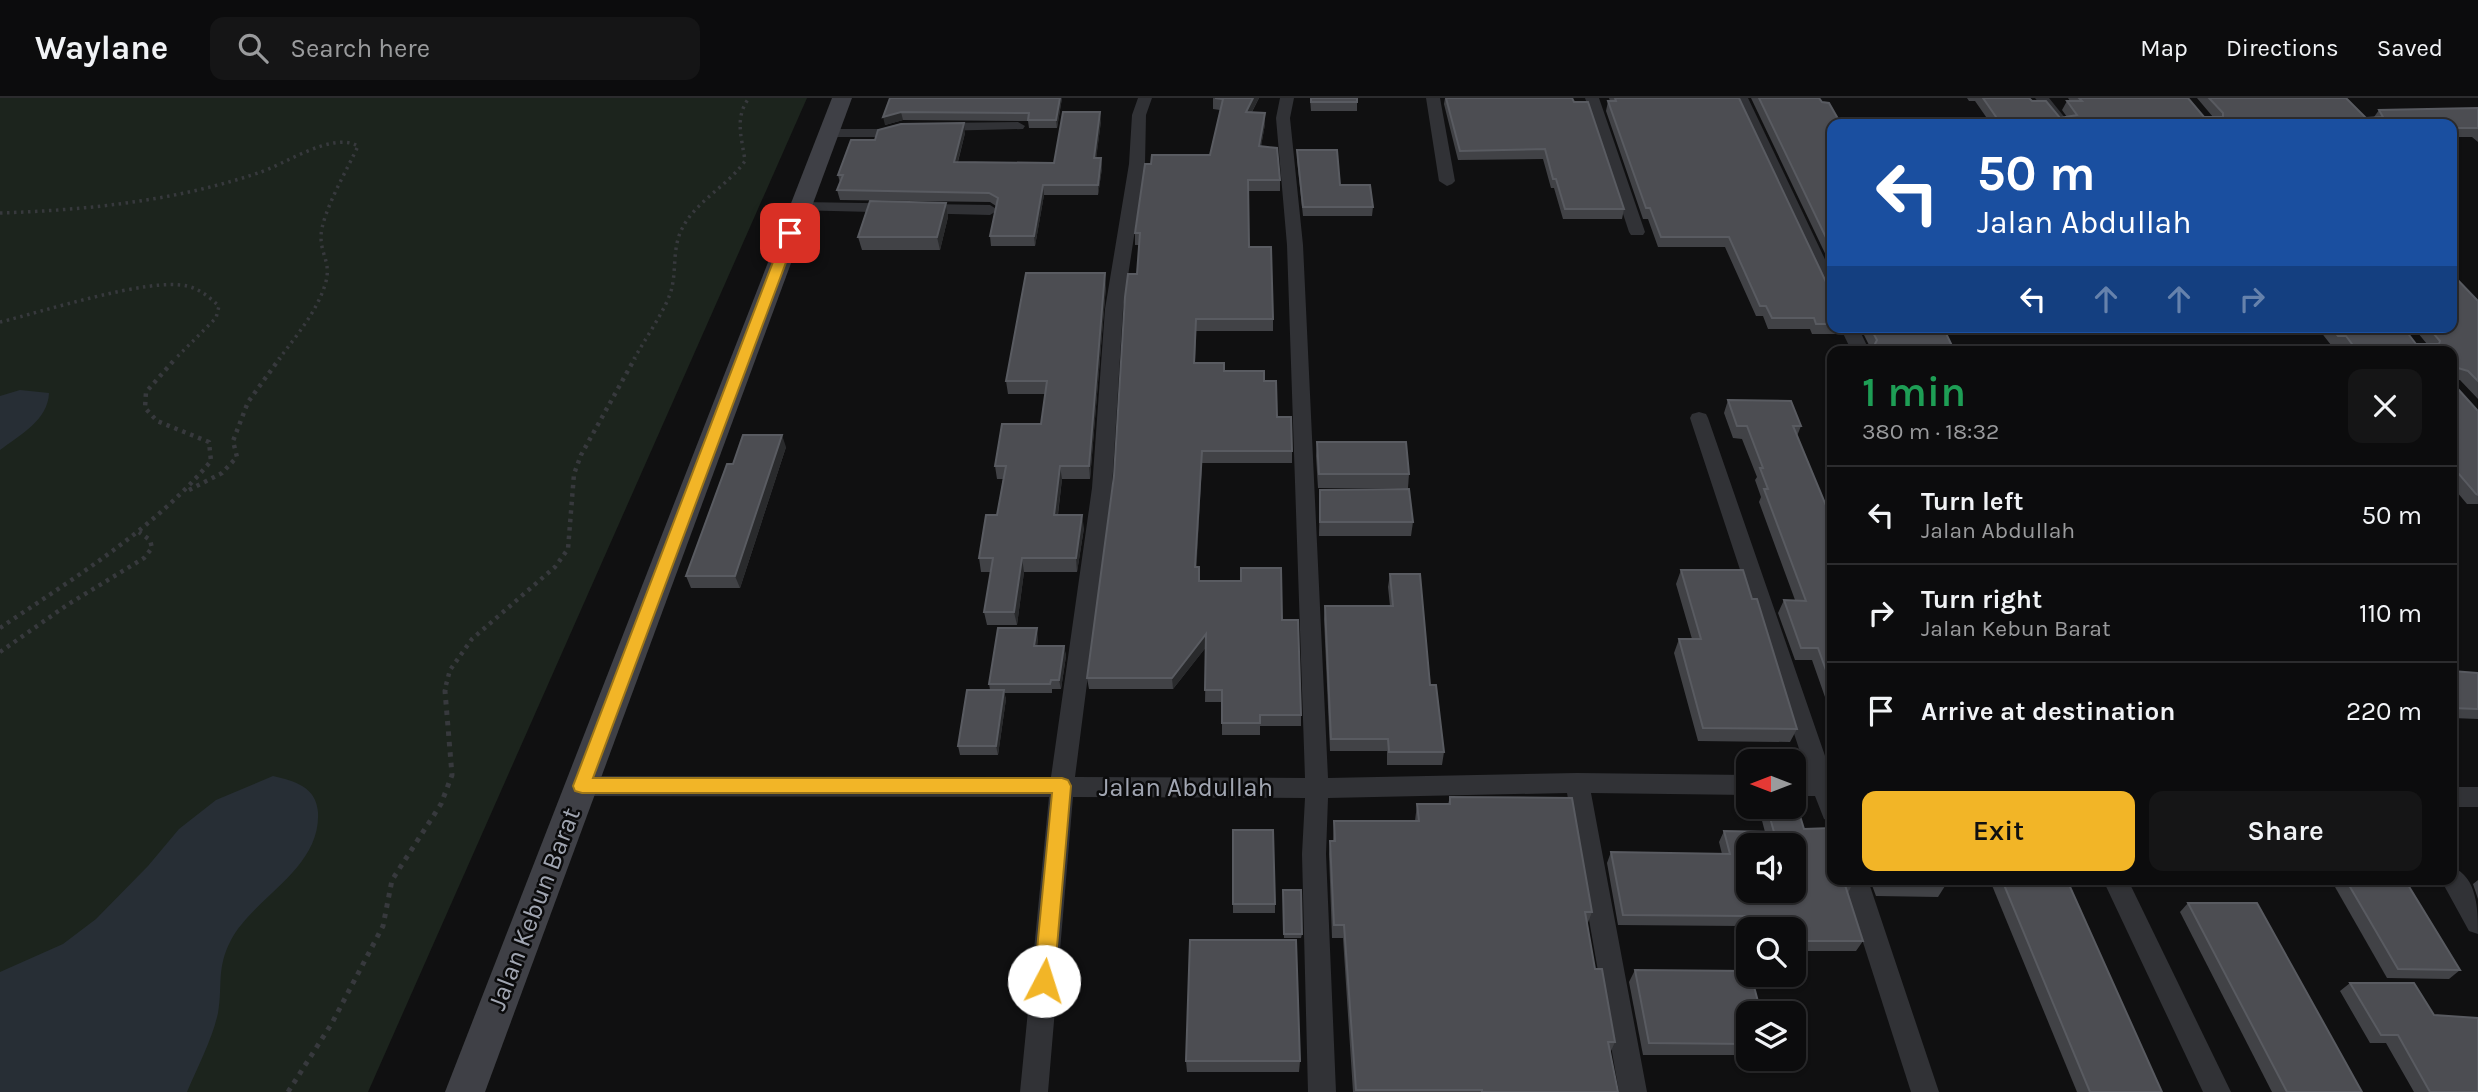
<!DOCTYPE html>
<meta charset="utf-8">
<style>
body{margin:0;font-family:Karla,sans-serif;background:#151516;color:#f1f3f6;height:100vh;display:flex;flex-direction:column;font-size:26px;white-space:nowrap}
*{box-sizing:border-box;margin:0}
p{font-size:23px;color:#9a9b9d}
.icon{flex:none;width:38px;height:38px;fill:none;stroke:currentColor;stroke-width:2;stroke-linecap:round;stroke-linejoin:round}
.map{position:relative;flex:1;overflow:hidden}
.drawer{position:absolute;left:1827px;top:248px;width:630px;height:539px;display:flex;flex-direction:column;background:#0c0c0d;border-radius:14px;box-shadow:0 2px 5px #0004,0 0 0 2px #2c2c2e}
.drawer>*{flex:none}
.top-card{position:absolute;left:1827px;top:21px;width:630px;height:214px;border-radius:14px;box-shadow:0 2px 5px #0004,0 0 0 2px #2c2c2e;background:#1a4fa0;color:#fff;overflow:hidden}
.needle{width:46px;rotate:270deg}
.buttons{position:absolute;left:1736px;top:651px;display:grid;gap:14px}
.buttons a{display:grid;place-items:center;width:70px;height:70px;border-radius:14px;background:#0c0c0d;box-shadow:0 2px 5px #0004,0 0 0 2px #2c2c2e;font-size:35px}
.pin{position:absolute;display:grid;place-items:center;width:60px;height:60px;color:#fff;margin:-30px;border-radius:14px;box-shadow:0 4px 10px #0006}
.me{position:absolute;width:77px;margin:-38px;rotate:5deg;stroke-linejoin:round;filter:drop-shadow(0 0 5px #0008)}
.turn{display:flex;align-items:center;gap:24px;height:147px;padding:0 35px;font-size:32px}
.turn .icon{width:91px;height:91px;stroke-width:2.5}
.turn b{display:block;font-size:49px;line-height:60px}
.lanes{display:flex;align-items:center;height:66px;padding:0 35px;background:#0003;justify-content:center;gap:35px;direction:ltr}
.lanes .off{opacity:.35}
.round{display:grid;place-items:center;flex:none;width:74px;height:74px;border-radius:14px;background:#151516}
.overview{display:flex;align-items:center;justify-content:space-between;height:119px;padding:0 35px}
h1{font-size:42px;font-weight:600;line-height:52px;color:#1e9e55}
.action{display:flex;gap:14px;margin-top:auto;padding:14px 35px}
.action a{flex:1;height:80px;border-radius:14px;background:#f2b527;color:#111;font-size:28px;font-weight:600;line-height:80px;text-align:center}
.action a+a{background:#151516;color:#f1f3f6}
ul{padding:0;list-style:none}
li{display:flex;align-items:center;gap:21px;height:98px;padding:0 35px;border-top:2px solid #2c2c2e}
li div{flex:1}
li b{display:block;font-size:26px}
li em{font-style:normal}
header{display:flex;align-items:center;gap:42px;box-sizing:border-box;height:98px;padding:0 35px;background:#0c0c0d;border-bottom:2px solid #2c2c2e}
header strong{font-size:33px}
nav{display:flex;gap:38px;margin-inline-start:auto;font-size:24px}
.search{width:490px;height:63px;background:#151516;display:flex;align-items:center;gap:18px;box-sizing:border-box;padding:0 24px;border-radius:14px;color:#9a9b9d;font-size:26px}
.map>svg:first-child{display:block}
</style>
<header>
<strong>Waylane</strong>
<div class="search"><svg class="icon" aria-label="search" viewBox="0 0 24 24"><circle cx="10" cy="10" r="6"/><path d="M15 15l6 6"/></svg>Search here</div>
<nav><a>Map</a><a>Directions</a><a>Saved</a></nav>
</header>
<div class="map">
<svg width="2478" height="994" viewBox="0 0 2478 994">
<rect width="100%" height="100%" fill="#101011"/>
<polygon fill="#1c241d" points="0,0 807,0 368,994 0,994"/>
<g fill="#272e35">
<path d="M 20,292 L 49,295 C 48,322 20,337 0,352 L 0,298 Z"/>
<path d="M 273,678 C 295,683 316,689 318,714 C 321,771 255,798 231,842 C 216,871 223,887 218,915 C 212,942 198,968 187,994 L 0,994 L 0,874 L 63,846 L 96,821 L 148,768 L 179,731 L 216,702 Z"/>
</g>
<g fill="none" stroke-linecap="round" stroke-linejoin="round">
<g stroke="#37393d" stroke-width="3.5" stroke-dasharray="2.5 4.5" stroke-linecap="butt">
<path d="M 0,115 C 87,112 175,103 258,75 C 284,67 332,33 358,48 C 348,70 321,116 321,139 C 321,158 332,165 325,187 C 316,215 296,238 279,261"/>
<path d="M 0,224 C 42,214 149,179 187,188 C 200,191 209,199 219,208 L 216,220 L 175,261"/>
<path d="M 634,261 C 643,244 669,207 672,189 C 676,171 673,153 680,135 C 693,104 726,90 745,63 C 742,40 734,20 749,0"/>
</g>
<g stroke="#37393d" stroke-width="4.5" stroke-dasharray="3.5 5" stroke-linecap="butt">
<polyline points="189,392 222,375 237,359 233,343 248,304 280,260"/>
<path d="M 0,530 C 75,479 152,433 211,363 L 209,344 L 157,323 L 145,310 L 146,294 L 176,260"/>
<polyline points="0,554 67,507 144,460 152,450 150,442 139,434"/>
<polyline points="446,587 450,572 472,541 555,469 568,451 574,376 581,357 635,260"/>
</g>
<polyline stroke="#37393d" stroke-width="5" stroke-dasharray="4.5 6" stroke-linecap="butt" points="288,994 332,925 383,828 392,782 441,706 452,677 445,593 447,586"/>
<g fill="#313236" fill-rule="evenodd">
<polygon points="1138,0 1152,0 1146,17 1145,66 1123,211 1112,390 1075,679 1305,680 1287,147 1276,20 1280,0 1294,0 1290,20 1303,147 1328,680 1577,675 1748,677 1748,697 1591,695 1647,994 1619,994 1567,695 1328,700 1326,756 1336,994 1308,994 1302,756 1305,700 1073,699 1048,994 1020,994 1049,699 581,698 573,695 569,688 573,681 581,678 1051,679 1092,390 1105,211 1129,66 1132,17"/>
<polygon points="1426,0 1440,0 1455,83 1452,86 1447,88 1439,83"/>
<polygon points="1585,0 1599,0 1645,134 1643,137 1631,137 1629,134"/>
<polygon points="1734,0 1748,0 1832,176 1832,198 1824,193"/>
<polygon points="2035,0 2049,0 2070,26 2056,26"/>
<polygon points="1018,24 1025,28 1023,31 938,33 931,29 938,25"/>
<polygon points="902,25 907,26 909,29 907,32 881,39 828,39 821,35 828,31 880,31"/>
<polygon points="800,104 990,107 998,112 990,117 794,112 792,109 794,106"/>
<polygon points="1840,229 1858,229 1870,254 1852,254"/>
<polygon points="1699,314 1706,316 1708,320 1832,678 1832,724 1824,721 1815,698 1794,698 1794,678 1808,678 1690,320 1692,316"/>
<rect x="2452" y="689" width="26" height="20"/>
<path d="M 2452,769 C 2478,779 2478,813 2478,836 L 2469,833 L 2441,782 L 2452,782 Z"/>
<polygon points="1843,782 1868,782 1939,994 1911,994"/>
<polygon points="2103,782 2128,782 2231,994 2203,994"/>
</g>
<polygon fill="#3f4046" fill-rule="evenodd" points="832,0 852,0 485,994 445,994"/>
</g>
<g fill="#414246">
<polygon points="890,0 1062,0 1057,30 1029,30 1028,23 903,22 885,27"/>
<polygon points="1213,0 1259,0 1252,14 1265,15 1265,26 1261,48 1280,82 1280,93 1248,93 1249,149 1273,221 1273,233 1196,233 1195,265 1264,283 1277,319 1292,353 1292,365 1202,365 1196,469 1200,483 1282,522 1301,617 1301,628 1260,628 1260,637 1222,637 1222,604 1205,604 1206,549 1173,591 1089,591 1087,580 1114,378 1137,176 1139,147 1135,147 1135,135 1151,66 1210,57 1220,12 1213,11"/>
<polygon points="1310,0 1357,0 1357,13 1311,13"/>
<polygon points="1445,0 1572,0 1624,111 1622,121 1563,121 1554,90 1551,90 1543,61 1458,62 1444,6"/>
<polygon points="1609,0 1739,0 1826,184 1832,187 1832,229 1843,229 1841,236 1812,236 1810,231 1768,231 1763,218 1756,218 1725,149 1658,149 1648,121 1643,121 1606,13 1608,3 1610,3"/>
<polygon points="1751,0 1819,0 1832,26 1832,170"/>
<polygon points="1967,0 2029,0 2032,3 2060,20 2067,19 2062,12 2067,3 2070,3 2068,0 2188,0 2204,19 2213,19 2197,0 2346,0 2366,20 2374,19 2379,12 2478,10 2478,44 2472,39 2452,39 2452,26 1991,26 1975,3 1969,3"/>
<polygon points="1101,23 1096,60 1101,60 1102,70 1098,97 1044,97 1035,148 991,148 990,138 996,108 990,104 840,102 837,92 840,85 838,77 875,42 965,35 958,64 1054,65"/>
<polygon points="1297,52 1340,87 1373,109 1372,118 1303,118 1297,61"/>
<polygon points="946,105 948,119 940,152 862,152 858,139"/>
<polygon points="1106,188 1090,381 1062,381 1058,417 1084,430 1077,474 1024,474 1017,527 987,527 984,514 991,474 981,474 979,460 997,417 1003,381 997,381 995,368 1041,326 1045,296 1008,296 1006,283"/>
<polygon points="2478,203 2478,301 2460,282 2458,282 2458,291 2478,313 2478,406 2467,406 2452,388 2452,254 2344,254 2339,247 2331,247 2317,229 2403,229 2416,246 2427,246 2413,229 2452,229"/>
<polygon points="1860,229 1943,229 1955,254 1872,254 1872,253"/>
<polygon points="1728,302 1801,328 1797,338 1832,422 1832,619 1812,562 1795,562 1778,515 1784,502 1795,502 1759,404 1761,399 1755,382 1757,379 1742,341 1733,340 1724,315"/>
<polygon points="1317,344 1409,376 1408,390 1318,390 1316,358"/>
<polygon points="786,349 740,490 691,490 686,478 733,366"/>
<polygon points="1320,392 1413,424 1411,438 1319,438"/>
<polygon points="1681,472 1797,631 1790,644 1698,643 1674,555 1679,541 1692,541 1676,486"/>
<polygon points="1390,476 1430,587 1444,654 1442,667 1387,667 1387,653 1330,653 1324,521 1325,508 1390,508 1388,489"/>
<polygon points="1038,540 1037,548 1064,548 1066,558 1061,591 1052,591 1052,595 1004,595 1006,601 998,657 960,657 958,648 990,592 989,586"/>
<polygon points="2452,573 2478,575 2478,621 2452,620"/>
<polygon points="1450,699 1592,814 1587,827 1595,871 1615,944 1610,955 1618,994 1353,994 1343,840 1332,840 1329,756 1330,743 1333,743 1334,723 1415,723 1417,706 1448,706"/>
<polygon points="1766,709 1794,709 1804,731 1852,787 1848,795 1863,843 1856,853 1794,853 1794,831 1748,831 1748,853 1747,853 1741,828 1618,827 1607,765 1611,754 1722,756 1719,744 1724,733 1765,734 1761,719"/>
<polygon points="1233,732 1275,806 1275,815 1233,815"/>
<polygon points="1870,782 1943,782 1945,788 1938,799 1876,798"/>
<polygon points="1993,782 2067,782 2162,994 2077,994 1991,785"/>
<polygon points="2331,782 2405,782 2460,872 2449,881 2387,880"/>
<polygon points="2478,782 2478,801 2473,786"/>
<polygon points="1283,792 1302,836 1301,840 1284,840"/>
<polygon points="2188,805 2362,994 2272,994 2180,814"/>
<polygon points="1635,872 1748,915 1748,957 1643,957 1629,884"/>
<polygon points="2350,885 2478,994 2414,994 2386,945 2370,945 2340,893"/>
<polygon points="1186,963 1300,963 1299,974 1187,974"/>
</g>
<g fill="#292a2c">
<polygon points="1060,0 1062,0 1057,30 1056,22"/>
<polygon points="1253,0 1259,0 1246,25 1246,14"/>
<polygon points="901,14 903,22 885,27 883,19"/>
<polygon points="1100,14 1101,23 1095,70 1094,60"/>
<polygon points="1265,15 1265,26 1259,60 1259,48"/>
<polygon points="964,25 965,35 955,74 954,64"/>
<polygon points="1101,60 1102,70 1098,97 1098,87"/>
<polygon points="1043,87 1044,97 1035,148 1034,138"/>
<polygon points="946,105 948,119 940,152 937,139"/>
<polygon points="1105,175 1106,188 1090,381 1089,368"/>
<polygon points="782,337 786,349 740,490 735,478"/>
<polygon points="1202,353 1202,365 1196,481 1195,469"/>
<polygon points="1060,368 1062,381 1056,430 1054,417"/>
<polygon points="1082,417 1084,430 1077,474 1076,460"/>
<polygon points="1022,460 1024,474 1017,527 1014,514"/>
<polygon points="1037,530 1038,540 1036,558 1034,548"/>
<polygon points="1206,536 1207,548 1173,591 1172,580"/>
<polygon points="1064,548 1066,558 1061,591 1059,582"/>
<polygon points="1004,592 1006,601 998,657 996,648"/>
</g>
<g fill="#4c4d52" stroke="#595b61" stroke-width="2" fill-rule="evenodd">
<polygon points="890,0 1060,0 1056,22 1028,22 1029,15 901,14 883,19"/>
<polygon points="1215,0 1253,0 1246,14 1265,15 1259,48 1277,50 1280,82 1248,82 1249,149 1271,149 1273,221 1196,221 1194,265 1224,265 1224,273 1264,273 1264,283 1276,283 1277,319 1291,319 1292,353 1202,353 1195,469 1199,469 1199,483 1241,483 1241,470 1281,470 1282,522 1298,522 1301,617 1260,617 1260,625 1222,625 1222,592 1205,592 1206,536 1172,580 1087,580 1114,378 1125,199 1128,176 1137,176 1140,135 1135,135 1145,66 1151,66 1152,57 1210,57 1223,1"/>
<rect x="1311" y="0" width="46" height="4"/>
<polygon points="1446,0 1572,0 1574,4 1588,4 1624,111 1565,111 1556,81 1553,81 1545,51 1460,53"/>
<polygon points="1615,0 1739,0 1826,184 1832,187 1832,226 1816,226 1814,220 1772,220 1766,208 1760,208 1729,139 1661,139 1650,110 1646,110 1608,3 1616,3"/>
<polygon points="1759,0 1819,0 1822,4 1829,5 1841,26 1832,26 1832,152"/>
<polygon points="1983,0 2029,0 2032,3 2046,3 2060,20 2077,17 2067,3 2082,3 2079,0 2188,0 2204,19 2223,19 2223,15 2209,0 2346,0 2366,20 2383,19 2379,12 2478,10 2478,30 2452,30 2452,26 2001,26"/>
<polygon points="1063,14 1100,14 1094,60 1101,60 1098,87 1043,87 1034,138 990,138 998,100 989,95 837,92 843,77 838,77 851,42 875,42 878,32 901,26 964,25 954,64 1054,65"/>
<polygon points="1297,52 1337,52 1340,87 1370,87 1373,109 1303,109"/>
<polygon points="870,103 946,105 937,139 858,139"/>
<polygon points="1026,175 1105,175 1089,368 1060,368 1054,417 1082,417 1076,460 1022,460 1014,514 984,514 993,460 979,460 986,417 997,417 1006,368 995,368 1002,326 1041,326 1047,283 1006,283"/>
<polygon points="2452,176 2478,203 2478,283 2468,273 2458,270 2458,291 2478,313 2478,397 2476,396 2452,368 2452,254 2358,254 2346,238 2338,238 2331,229 2403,229 2416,246 2439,246 2440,243 2428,229 2452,229"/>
<polygon points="1870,229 1943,229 1955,254 1879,254 1875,246 1877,242"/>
<polygon points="1728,302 1791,303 1801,328 1793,328 1832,422 1832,589 1818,550 1801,550 1784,502 1806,503 1764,391 1768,391 1760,370 1763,370 1747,328 1737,328"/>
<polygon points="743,337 782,337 735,478 686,478 727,366 733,366"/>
<polygon points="1317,344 1406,344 1409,376 1319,376"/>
<polygon points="1409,391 1413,424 1320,424 1320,392"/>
<polygon points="1681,472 1743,472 1752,501 1757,501 1797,631 1703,630 1679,541 1701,541"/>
<polygon points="1390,476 1420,476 1430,587 1436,587 1444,654 1389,654 1388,641 1331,641 1325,508 1393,508"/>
<polygon points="998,530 1037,530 1034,548 1064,548 1059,582 1051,582 1050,586 989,586"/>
<polygon points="2452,573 2478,575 2478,611 2452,610"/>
<polygon points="967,592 1004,592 996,648 958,648"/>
<polygon points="1450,699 1572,700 1592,814 1585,814 1595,871 1602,871 1615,944 1608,944 1618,994 1482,994 1482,992 1356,992 1344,827 1334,827 1330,743 1335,743 1334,723 1419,723 1417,706 1450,706"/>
<path d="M 1794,708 L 1797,708 L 1804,731 L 1832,730 L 1832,782 L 1851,782 L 1852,787 L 1845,787 L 1863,843 L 1794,843 L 1794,831 L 1750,831 L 1747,818 L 1623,817 L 1611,754 L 1730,756 L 1724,733 L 1774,734 L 1767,709 ZM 1748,747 L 1794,747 L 1794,793 L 1748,793 Z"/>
<polygon points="1233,732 1273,732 1275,806 1233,806"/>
<polygon points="1881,782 1943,782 1945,788 1883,788"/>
<polygon points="2002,782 2067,782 2162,994 2090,994"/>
<polygon points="2346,782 2405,782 2460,872 2398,871"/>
<polygon points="1283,792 1301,792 1302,836 1284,836"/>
<polygon points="2188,805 2257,805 2362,994 2287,994"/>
<polygon points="1190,842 1296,842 1300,963 1186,963"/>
<polygon points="1635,872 1748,873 1748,877 1751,877 1761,915 1748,915 1748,946 1649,945"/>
<polygon points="2350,885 2414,885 2434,917 2478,920 2478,994 2430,994 2398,937 2381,937"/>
</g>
<polygon fill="#f2b527" stroke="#9d7619" stroke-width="2" points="790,131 797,135 593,680 1062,680 1068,682 1071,688 1054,883 1051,889 1044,892 1037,889 1034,883 1052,695 582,695 575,693 573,688 784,135"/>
<g text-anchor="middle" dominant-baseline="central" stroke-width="5" stroke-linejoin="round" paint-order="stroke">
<g font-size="26" fill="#a1a6b2" stroke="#0b0b0c">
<text x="1186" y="689">Jalan Abdullah</text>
<text transform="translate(534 811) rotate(-69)">Jalan Kebun Barat</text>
</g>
</g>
</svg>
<div class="buttons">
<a><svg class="needle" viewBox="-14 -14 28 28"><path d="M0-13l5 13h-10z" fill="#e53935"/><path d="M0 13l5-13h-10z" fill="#9a9b9d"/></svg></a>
<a><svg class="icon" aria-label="sound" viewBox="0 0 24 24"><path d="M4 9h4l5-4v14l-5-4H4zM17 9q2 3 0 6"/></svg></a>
<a><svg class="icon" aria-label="search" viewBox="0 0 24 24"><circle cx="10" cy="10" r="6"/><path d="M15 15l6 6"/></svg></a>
<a><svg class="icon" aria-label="layers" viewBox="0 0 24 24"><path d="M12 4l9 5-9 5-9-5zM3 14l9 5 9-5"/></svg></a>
</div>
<div class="pin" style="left:790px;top:135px;background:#d93025"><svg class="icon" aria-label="arrive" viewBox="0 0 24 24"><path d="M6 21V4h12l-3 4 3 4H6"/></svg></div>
<svg class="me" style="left:1044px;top:883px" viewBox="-20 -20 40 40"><circle r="19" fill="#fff"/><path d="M0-13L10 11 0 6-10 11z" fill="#f2b527"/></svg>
<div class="top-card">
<div class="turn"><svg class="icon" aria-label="left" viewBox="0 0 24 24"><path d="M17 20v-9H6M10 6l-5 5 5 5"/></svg><div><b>50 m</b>Jalan Abdullah</div></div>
<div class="lanes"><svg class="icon" aria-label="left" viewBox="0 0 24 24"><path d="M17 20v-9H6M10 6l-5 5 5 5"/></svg><svg class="icon off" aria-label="ahead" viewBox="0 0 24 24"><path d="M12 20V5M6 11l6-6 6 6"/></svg><svg class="icon off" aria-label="ahead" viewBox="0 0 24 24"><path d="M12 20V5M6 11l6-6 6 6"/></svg><svg class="icon off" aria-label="right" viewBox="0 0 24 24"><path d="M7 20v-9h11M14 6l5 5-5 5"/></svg></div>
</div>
<section class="drawer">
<div class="overview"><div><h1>1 min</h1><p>380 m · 18:32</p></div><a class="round"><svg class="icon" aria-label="close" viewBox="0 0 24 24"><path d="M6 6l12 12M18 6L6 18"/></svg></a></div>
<ul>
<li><svg class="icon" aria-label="left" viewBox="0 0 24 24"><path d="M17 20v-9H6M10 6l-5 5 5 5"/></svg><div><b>Turn left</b><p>Jalan Abdullah</p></div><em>50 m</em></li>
<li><svg class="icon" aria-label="right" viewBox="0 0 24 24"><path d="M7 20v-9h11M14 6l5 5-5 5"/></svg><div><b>Turn right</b><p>Jalan Kebun Barat</p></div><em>110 m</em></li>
<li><svg class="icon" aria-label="arrive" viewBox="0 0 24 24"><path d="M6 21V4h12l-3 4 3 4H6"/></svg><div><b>Arrive at destination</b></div><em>220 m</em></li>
</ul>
<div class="action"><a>Exit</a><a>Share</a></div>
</section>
</div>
